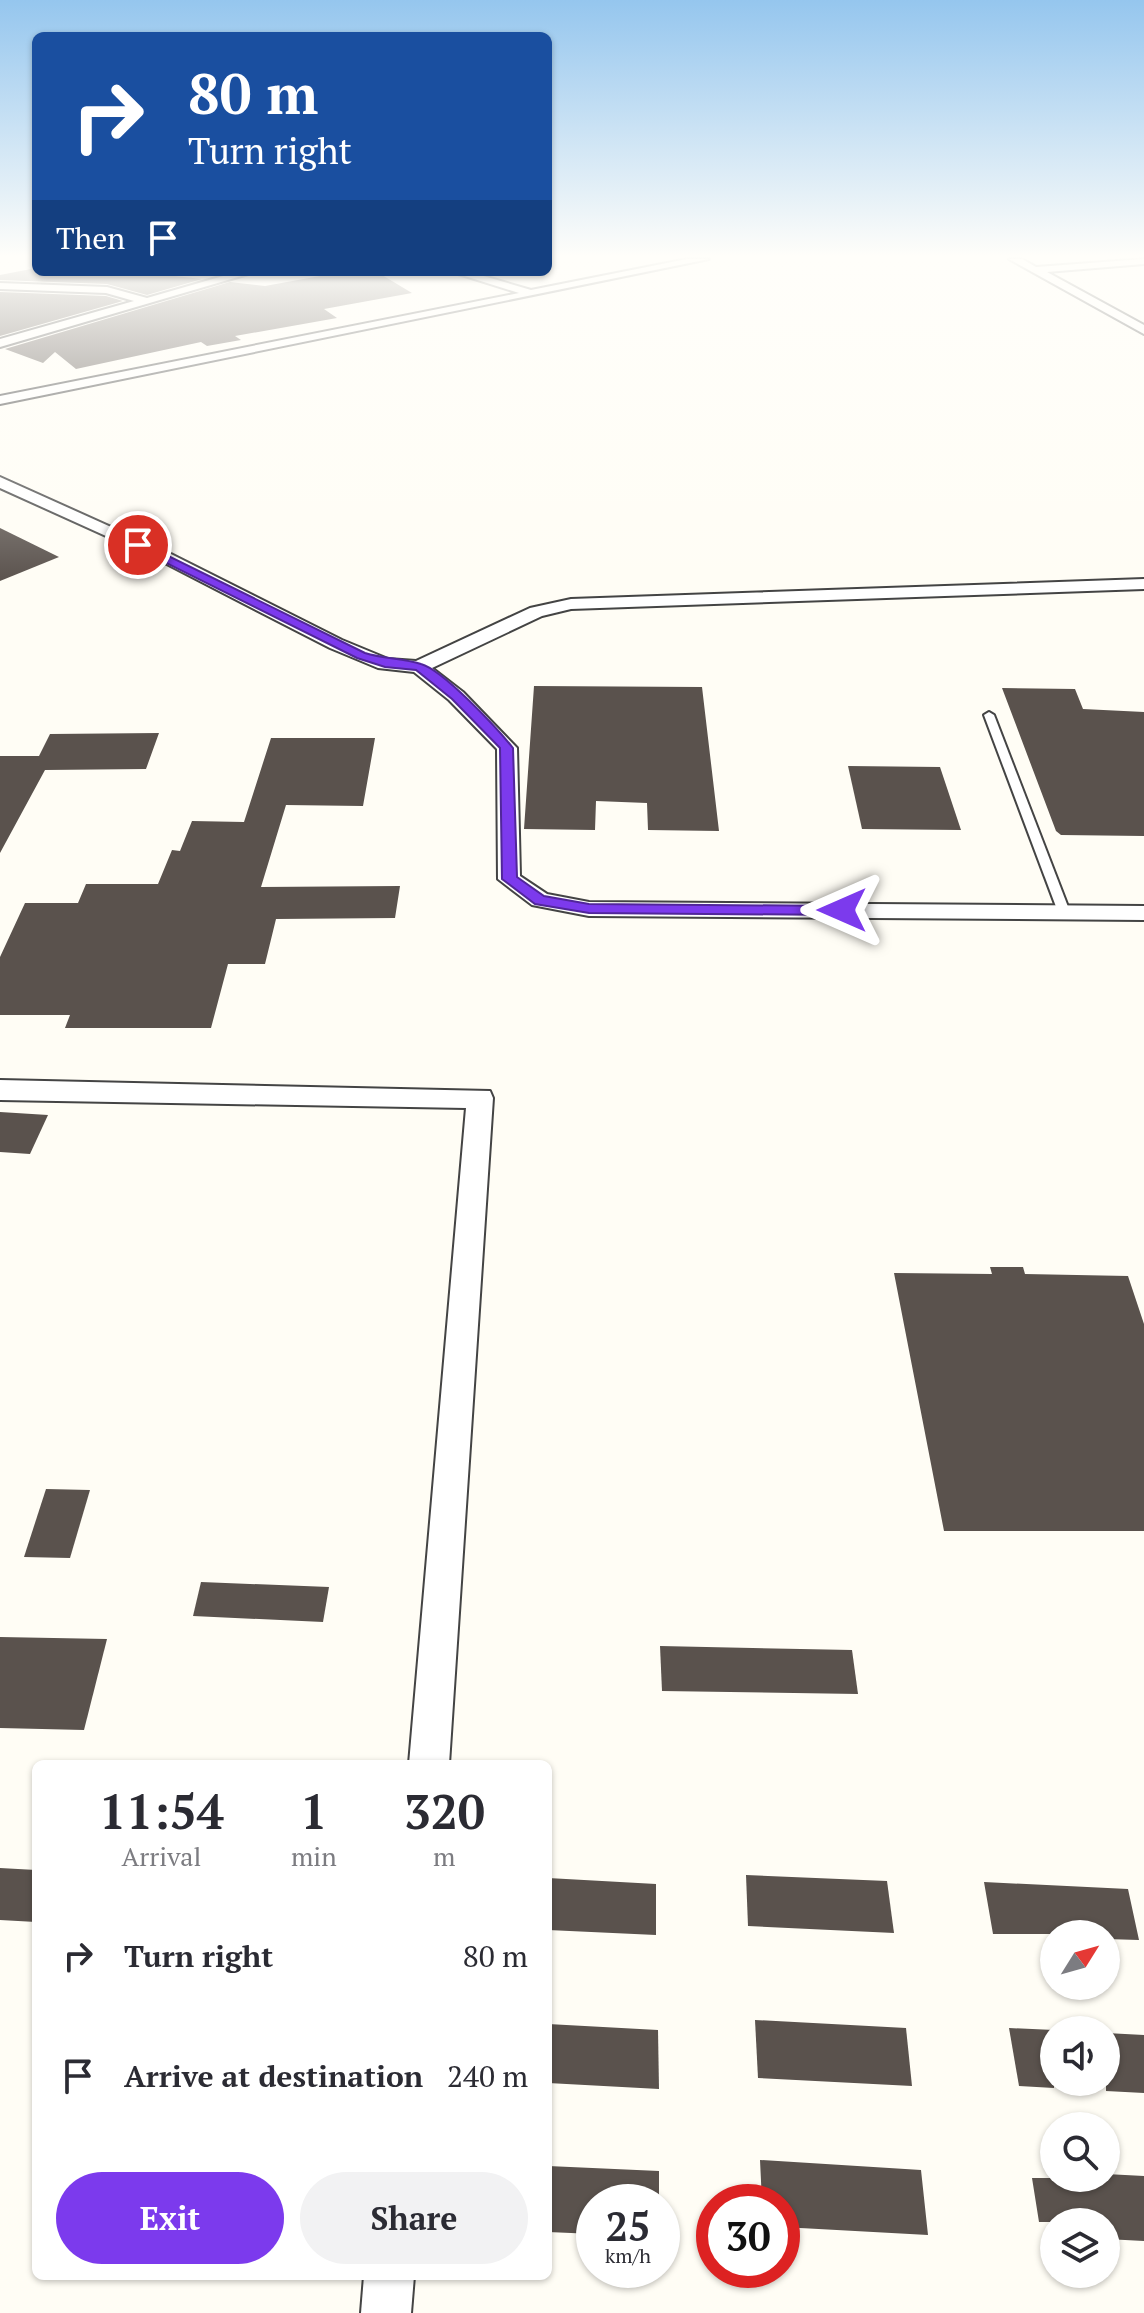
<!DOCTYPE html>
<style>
body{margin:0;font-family:"PT Serif",serif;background:#f2f2f3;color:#2b2b33;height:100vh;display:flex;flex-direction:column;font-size:30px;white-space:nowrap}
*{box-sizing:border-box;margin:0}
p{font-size:26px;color:#7c7c81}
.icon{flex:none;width:44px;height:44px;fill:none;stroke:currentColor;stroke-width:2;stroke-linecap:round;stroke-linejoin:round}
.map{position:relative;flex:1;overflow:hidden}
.side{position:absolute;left:32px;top:1760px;width:520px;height:520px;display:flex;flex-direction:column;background:#fff;border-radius:12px;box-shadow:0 2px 6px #0004}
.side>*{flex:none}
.top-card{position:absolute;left:32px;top:32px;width:520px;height:244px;border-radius:12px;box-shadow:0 2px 6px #0004;background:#1a4fa0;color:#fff;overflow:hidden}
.needle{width:52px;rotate:53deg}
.fabs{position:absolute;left:1040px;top:1920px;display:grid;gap:16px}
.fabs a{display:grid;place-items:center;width:80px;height:80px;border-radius:50%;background:#fff;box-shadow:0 2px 6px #0004;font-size:40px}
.speed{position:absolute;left:576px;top:2184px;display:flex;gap:16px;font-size:40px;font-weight:700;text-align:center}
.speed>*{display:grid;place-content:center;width:104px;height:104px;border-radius:50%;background:#fff;box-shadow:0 2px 6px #0004;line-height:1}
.speed small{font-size:20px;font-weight:400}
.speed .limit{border:12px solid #d22;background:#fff;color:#111}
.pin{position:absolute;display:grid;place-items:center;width:68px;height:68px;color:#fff;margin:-34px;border:4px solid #fff;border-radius:50%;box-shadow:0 2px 8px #0007}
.me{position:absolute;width:88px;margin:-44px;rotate:270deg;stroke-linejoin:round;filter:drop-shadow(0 0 6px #0008)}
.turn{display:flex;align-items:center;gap:28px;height:168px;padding:0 24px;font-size:36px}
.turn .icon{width:104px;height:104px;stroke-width:2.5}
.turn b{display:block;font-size:56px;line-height:68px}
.then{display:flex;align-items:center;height:76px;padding:0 24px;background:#0003;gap:16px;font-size:30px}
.eta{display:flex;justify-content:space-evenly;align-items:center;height:136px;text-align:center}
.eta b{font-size:48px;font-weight:800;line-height:56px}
.button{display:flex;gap:16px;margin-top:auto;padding:16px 24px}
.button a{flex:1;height:92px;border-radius:48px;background:#7c3aed;color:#fff;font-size:32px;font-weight:800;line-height:92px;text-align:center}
.button a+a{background:#f2f2f3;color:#2b2b33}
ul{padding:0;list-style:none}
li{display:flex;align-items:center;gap:24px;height:120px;padding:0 24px}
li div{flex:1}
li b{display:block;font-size:30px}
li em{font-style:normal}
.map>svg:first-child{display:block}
</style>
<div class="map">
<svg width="1144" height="2313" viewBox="0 0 1144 2313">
<rect width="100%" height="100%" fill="#fffdf5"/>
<g fill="#5a524d">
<polygon points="36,268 36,272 138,272 202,279 147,295 107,284 0,280 0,275"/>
<polygon points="342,272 377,272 412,293 324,309 337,318 235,336 241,340 207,346 201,342 76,369 55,352 43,363 5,349 230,282 265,286"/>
<polygon points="0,292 106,296 123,301 0,336"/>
<polygon points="0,528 59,557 0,581"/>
<polygon points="534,686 702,687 719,831 648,830 647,803 596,801 595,830 524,829"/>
<polygon points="1002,688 1075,689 1083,709 1144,712 1144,836 1061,835 1056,831"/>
<polygon points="159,733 146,769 45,770 0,853 0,756 39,756 50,734"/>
<polygon points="271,738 375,738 363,806 286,805 261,887 400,886 395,918 276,919 265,964 228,964 211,1028 65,1028 70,1015 0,1015 0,957 25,903 78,903 86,884 158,884 172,850 180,851 192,821 244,822"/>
<polygon points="848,766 940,767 961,830 862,829"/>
<polygon points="0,1112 48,1115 30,1154 0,1152"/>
<polygon points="990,1267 1023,1267 1025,1274 1128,1276 1144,1324 1144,1531 944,1531 894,1273 992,1274"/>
<polygon points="46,1489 90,1490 70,1558 24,1557"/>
<polygon points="201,1582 329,1587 323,1622 193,1616"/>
<polygon points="0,1637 107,1639 84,1730 0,1728"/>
<polygon points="660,1646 852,1650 858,1694 662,1691"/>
<polygon points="0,1868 36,1870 36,1922 0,1920"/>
<polygon points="746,1875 887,1881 894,1933 748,1926"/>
<polygon points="548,1878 656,1884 656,1935 548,1930"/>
<polygon points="984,1882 1128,1889 1139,1940 1106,1939 1106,1934 993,1934"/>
<polygon points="755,2020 906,2028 912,2086 758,2078"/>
<polygon points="548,2024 658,2030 659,2089 548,2083"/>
<polygon points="1009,2028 1054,2030 1054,2088 1019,2086"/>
<polygon points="1106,2033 1144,2035 1144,2093 1106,2091"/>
<polygon points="760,2160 921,2170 928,2235 782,2227 782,2202 762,2202"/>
<polygon points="548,2166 659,2171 659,2202 594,2202 594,2234 548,2232"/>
<polygon points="1106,2174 1144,2176 1144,2241 1106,2239 1106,2222 1039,2222 1032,2178 1106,2178"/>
</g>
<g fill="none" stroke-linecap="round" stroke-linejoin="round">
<g stroke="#444" stroke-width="4">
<polygon id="lane" points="989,712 994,715 1070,912 1068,915 1060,915 1058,912 984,715"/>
</g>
<g stroke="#444" stroke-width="4">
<g id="street">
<polygon points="687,259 709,259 0,404 0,396 519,293 452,272 470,272 531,290"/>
<polygon points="1009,259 1022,259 1036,267 1144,259 1144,264 1047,272 1144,325 1144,334"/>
<polygon points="237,272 255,272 0,347 0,339 134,301 106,293 0,289 0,283 107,287 147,298"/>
<polygon points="0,477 171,554 342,640 388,659 416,661 530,608 571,599 1144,579 1144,589 571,609 542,616 432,668 463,692 517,748 520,876 547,894 589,902 1144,906 1144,920 589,916 532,905 498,879 497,749 449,700 414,672 378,668 330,648 159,560 0,488"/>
<polygon points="0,1080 490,1091 493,1098 449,1764 409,1764 466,1108 0,1100"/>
<polygon points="364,2276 414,2276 411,2313 361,2313"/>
</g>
</g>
<use href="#lane" fill="#fff" fill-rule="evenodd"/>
<use href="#street" fill="#fff" fill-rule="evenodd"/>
</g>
<linearGradient id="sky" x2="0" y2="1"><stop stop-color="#95c6ee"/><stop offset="0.44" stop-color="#fffefa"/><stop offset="1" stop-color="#fffefa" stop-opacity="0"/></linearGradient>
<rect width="1144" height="583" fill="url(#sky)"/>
<path fill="#7c3aed" stroke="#51269a" stroke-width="2" d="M 134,543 L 142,543 L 365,653 C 384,659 402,658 421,664 C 443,670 497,728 513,748 L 517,877 L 544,896 L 589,904 L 842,906 L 850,910 L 842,915 L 589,913 L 535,904 L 502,879 L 500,748 L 452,699 L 416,670 L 385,667 L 357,658 L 134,547 Z"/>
</svg>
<div class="fabs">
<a><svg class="needle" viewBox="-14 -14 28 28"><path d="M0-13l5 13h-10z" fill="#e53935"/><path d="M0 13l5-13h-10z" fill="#7c7c81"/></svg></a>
<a><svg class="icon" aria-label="sound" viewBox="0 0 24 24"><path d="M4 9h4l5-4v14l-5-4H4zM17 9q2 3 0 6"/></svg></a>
<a><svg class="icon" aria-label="search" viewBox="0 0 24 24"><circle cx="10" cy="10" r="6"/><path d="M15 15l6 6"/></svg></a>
<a><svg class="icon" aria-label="layers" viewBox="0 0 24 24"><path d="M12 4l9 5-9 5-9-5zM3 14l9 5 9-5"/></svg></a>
</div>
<div class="speed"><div>25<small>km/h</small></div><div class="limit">30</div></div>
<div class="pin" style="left:138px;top:545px;background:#d93025"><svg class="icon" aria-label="arrive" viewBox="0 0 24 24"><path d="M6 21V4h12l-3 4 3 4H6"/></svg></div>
<svg class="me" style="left:842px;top:910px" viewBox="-20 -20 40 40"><path d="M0-17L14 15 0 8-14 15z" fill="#7c3aed" stroke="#fff" stroke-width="4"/></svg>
<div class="top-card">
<div class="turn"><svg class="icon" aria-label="right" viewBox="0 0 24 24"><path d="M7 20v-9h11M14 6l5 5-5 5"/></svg><div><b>80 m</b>Turn right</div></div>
<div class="then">Then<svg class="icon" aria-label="arrive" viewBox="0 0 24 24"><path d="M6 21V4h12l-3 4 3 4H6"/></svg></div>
</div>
<section class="side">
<div class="eta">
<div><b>11:54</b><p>Arrival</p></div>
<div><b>1</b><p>min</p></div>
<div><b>320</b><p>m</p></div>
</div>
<ul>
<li><svg class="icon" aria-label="right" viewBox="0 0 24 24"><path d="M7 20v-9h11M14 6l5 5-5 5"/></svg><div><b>Turn right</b></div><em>80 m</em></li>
<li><svg class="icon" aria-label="arrive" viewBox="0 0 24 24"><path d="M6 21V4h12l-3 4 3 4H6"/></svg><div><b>Arrive at destination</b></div><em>240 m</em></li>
</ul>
<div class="button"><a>Exit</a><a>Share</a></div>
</section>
</div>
